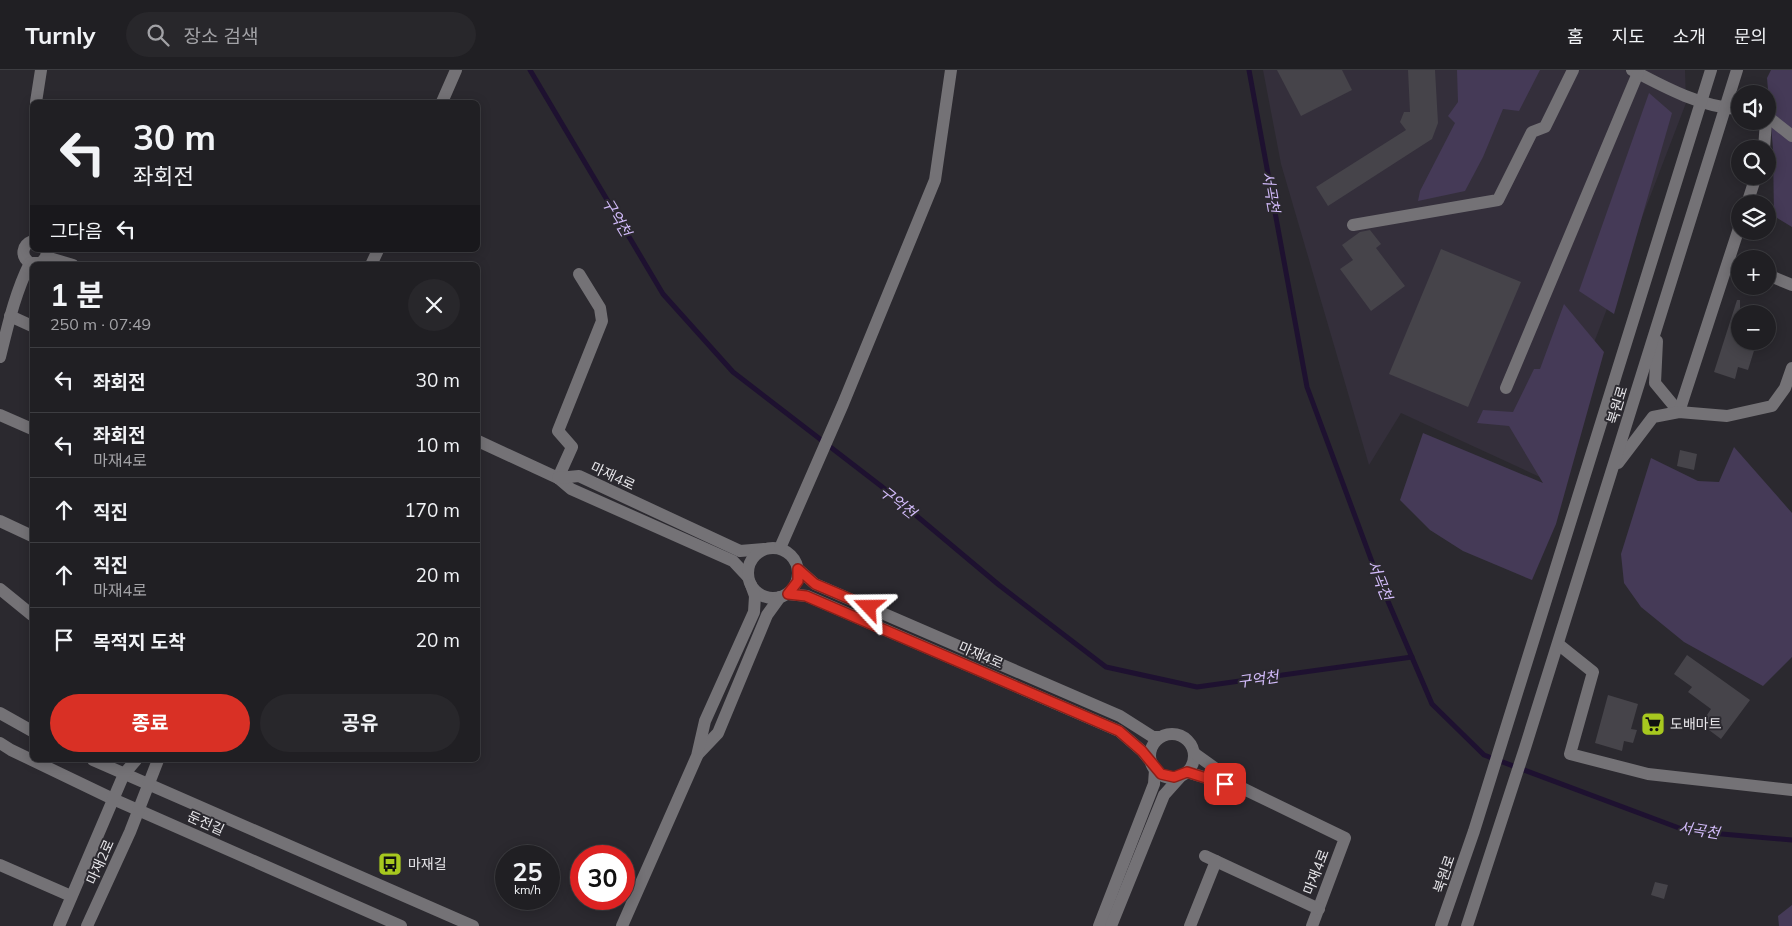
<!DOCTYPE html>
<html lang="ko">
<meta charset="utf-8">
<style>
body{margin:0;font-family:Mulish,"Noto Sans KR",sans-serif;background:#28272b;color:#f1f3f6;height:100vh;display:flex;flex-direction:column;font-size:19px;white-space:nowrap}
*{box-sizing:border-box;margin:0}
p{font-size:16px;color:#a2a2a6}
.icon{flex:none;width:28px;height:28px;fill:none;stroke:currentColor;stroke-width:2;stroke-linecap:round;stroke-linejoin:round}
.map{position:relative;flex:1;overflow:hidden}
.sheet{position:absolute;left:30px;top:192px;width:450px;height:500px;display:flex;flex-direction:column;background:#201f23;border-radius:8px;box-shadow:0 2px 12px #0003,0 0 0 1px #3d3d41}
.sheet>*{flex:none}
.guide{position:absolute;left:30px;top:30px;width:450px;height:152px;border-radius:8px;box-shadow:0 2px 12px #0003,0 0 0 1px #3d3d41;background:#201f23;color:#f1f3f6;overflow:hidden}
.tools{position:absolute;left:1731px;top:15px;display:grid;gap:10px}
.tools a{display:grid;place-items:center;width:45px;height:45px;border-radius:50%;background:#201f23;box-shadow:0 2px 12px #0003,0 0 0 1px #3d3d41;font-size:25px}
.speed{position:absolute;left:495px;top:775px;display:flex;gap:10px;font-size:25px;font-weight:700;text-align:center}
.speed>*{display:grid;place-content:center;width:65px;height:65px;border-radius:50%;background:#201f23;box-shadow:0 2px 12px #0003,0 0 0 1px #3d3d41;line-height:1}
.speed small{font-size:12px;font-weight:400}
.speed .limit{border:8px solid #d22;background:#fff;color:#111}
.pin{position:absolute;display:grid;place-items:center;width:42px;height:42px;color:#fff;margin:-21px;border-radius:10px;box-shadow:0 2px 8px #0006}
.me{position:absolute;width:55px;margin:-28px;rotate:293deg;stroke-linejoin:round;filter:drop-shadow(0 0 4px #0008)}
.turn{display:flex;align-items:center;gap:18px;height:105px;padding:0 20px;font-size:22px}
.turn .icon{width:65px;height:65px;stroke-width:2.5}
.turn b{display:block;font-size:35px;line-height:42px}
.then{display:flex;align-items:center;height:48px;padding:0 20px;background:#0003;gap:10px;font-size:19px}
.round{display:grid;place-items:center;flex:none;width:52px;height:52px;border-radius:26px;background:#28272b}
.head{display:flex;align-items:center;justify-content:space-between;height:85px;padding:0 20px}
h1{font-size:30px;font-weight:700;line-height:38px}
.action{display:flex;gap:10px;margin-top:auto;padding:10px 20px}
.action a{flex:1;height:58px;border-radius:30px;background:#d93025;color:#fff;font-size:20px;font-weight:700;line-height:58px;text-align:center}
.action a+a{background:#28272b;color:#f1f3f6}
ul{padding:0;list-style:none}
li{display:flex;align-items:center;gap:15px;height:65px;padding:0 20px;border-top:1px solid #3d3d41}
li div{flex:1}
li b{display:block;font-size:19px}
li em{font-style:normal}
header{display:flex;align-items:center;gap:30px;box-sizing:border-box;height:70px;padding:0 25px;background:#201f23;border-bottom:1px solid #3d3d41}
header strong{font-size:24px}
nav{display:flex;gap:28px;margin-inline-start:auto;font-size:18px}
.search{width:350px;height:45px;background:#28272b;display:flex;align-items:center;gap:12px;box-sizing:border-box;padding:0 18px;border-radius:28px;color:#a2a2a6;font-size:19px}
.map>svg:first-child{display:block}
</style>
<header>
<strong>Turnly</strong>
<div class="search"><svg class="icon" aria-label="search" viewBox="0 0 24 24"><circle cx="10" cy="10" r="6"/><path d="M15 15l6 6"/></svg>장소 검색</div>
<nav><a>홈</a><a>지도</a><a>소개</a><a>문의</a></nav>
</header>
<div class="map">
<svg width="1792" height="856" viewBox="0 0 1792 856">
<rect width="100%" height="100%" fill="#2b292f"/>
<polygon fill="#342f3b" points="1263,0 1685,0 1686,33 1542,408 1401,343 1369,395 1281,94"/>
<g fill="#453a57">
<polygon points="1457,0 1540,0 1519,41 1503,39 1483,87 1465,121 1418,131 1420,121 1455,53 1448,46 1458,32"/>
<polygon points="1771,0 1792,0 1792,157 1774,146 1773,79 1767,8"/>
<polygon points="1649,23 1672,43 1614,244 1579,221"/>
<polygon points="1564,234 1604,282 1556,454 1532,510 1463,481 1430,460 1400,430 1423,363 1543,413 1509,356 1477,353 1483,340 1513,342 1534,299 1540,299"/>
<polygon points="1734,377 1792,443 1792,587 1763,616 1684,572 1641,537 1624,513 1621,484 1651,388 1698,411 1719,412"/>
<polygon points="1792,835 1792,856 1779,856 1778,846"/>
</g>
<g fill="none" stroke-linecap="round" stroke-linejoin="round">
<g stroke="#1e1130" stroke-width="5">
<polyline points="530,0 663,224 733,302 881,416 999,515 1106,597 1197,617 1412,587"/>
<polyline points="1249,0 1307,317 1378,508 1432,634 1484,685 1687,761 1792,770"/>
</g>
</g>
<g fill="#46444a">
<polygon points="1277,0 1342,0 1352,20 1301,46"/>
<polygon points="1408,0 1435,0 1438,53 1432,69 1328,136 1316,117 1406,60 1400,52 1404,42 1410,42"/>
<polygon points="1370,160 1381,174 1376,178 1405,216 1371,241 1340,199 1353,190 1342,175 1360,162"/>
<polygon points="1441,179 1521,212 1468,337 1389,304"/>
<polygon points="1737,230 1740,230 1740,271 1757,271 1748,300 1738,297 1735,309 1714,302"/>
<polygon points="1680,380 1697,384 1694,400 1677,396"/>
<polygon points="1687,585 1750,630 1721,669 1701,654 1711,639 1688,622 1692,617 1674,604"/>
<polygon points="1608,625 1638,634 1631,659 1637,660 1633,673 1624,671 1622,681 1595,673"/>
<polygon points="1655,812 1668,815 1664,829 1651,825"/>
</g>
<g fill="none" stroke-linecap="round" stroke-linejoin="round">
<g stroke="#747276" stroke-width="12">
<path d="M 1632,0 C 1664,17 1703,38 1740,39"/>
<polyline points="36,32 41,0"/>
<polyline points="442,32 456,0"/>
<polyline points="1768,47 1792,66"/>
<polyline points="1764,79 1766,51"/>
<polyline points="1747,134 1756,106"/>
<polyline points="1353,155 1498,130 1532,62 1545,57 1573,0"/>
<path d="M 32,171 C 22,175 20,186 30,193 L 41,193 L 46,187 L 47,180"/>
<polyline points="46,187 73,195"/>
<polyline points="371,195 378,180"/>
<polyline points="1768,205 1792,215"/>
<polyline points="10,246 32,256"/>
<polyline points="1657,271 1655,313 1679,342"/>
<path d="M 0,287 C 8,255 15,223 30,193"/>
<polyline points="1506,318 1638,3"/>
<polyline points="1679,342 1740,155"/>
<polyline points="0,345 32,359"/>
<polyline points="478,371 558,408 571,419 733,491 748,507"/>
<polyline points="1618,393 1653,347 1679,342 1727,346 1772,336 1785,318 1792,298"/>
<polyline points="558,408 572,377 558,361 602,251 600,238 579,204"/>
<polyline points="558,408 579,406 740,481 764,479"/>
<polyline points="0,451 32,466"/>
<circle cx="773" cy="503" r="25"/>
<polyline points="780,478 843,334 935,110 951,0"/>
<polyline points="798,499 815,514 1120,646 1153,667 1160,667"/>
<polyline points="0,519 32,545"/>
<polyline points="788,524 807,526 1119,661 1142,681 1152,693"/>
<polyline points="1558,574 1593,602 1570,684 1648,704 1792,720"/>
<polyline points="0,643 32,661"/>
<circle cx="1172" cy="686" r="22"/>
<polyline points="0,673 11,680 113,729 401,856"/>
<polyline points="1194,683 1244,719 1345,768 1312,856"/>
<polyline points="698,684 718,663 767,545 780,527"/>
<polyline points="93,690 473,856"/>
<polyline points="1187,702 1233,716"/>
<polyline points="1205,786 1319,839"/>
<polyline points="0,795 71,826"/>
<polyline points="59,856 124,704 136,690"/>
<polyline points="87,856 130,762 158,690"/>
<polyline points="622,856 697,686 705,651 754,542 755,526 751,515"/>
<polyline points="1099,856 1154,714 1155,700"/>
<polyline points="1111,856 1164,725 1181,706"/>
<polyline points="1190,856 1216,791"/>
<polyline points="1441,856 1474,761 1711,0"/>
<polyline points="1467,856 1525,678 1737,0"/>
</g>
</g>
<g fill="none" stroke-linecap="round" stroke-linejoin="round">
<g stroke="#8d1f18" stroke-width="12">
<polyline id="route" points="869,537 815,514 798,499 798,511 788,524 806,526 1119,661 1142,681 1161,704 1174,707 1187,702 1225,714"/>
</g>
<use href="#route" stroke="#d93025" stroke-width="9"/>
</g>
<defs>
<g id="supermarket-square" transform="scale(1.25)"><rect x="-9" y="-9" width="18" height="18" rx="4" fill="#a7c81f" stroke="#2b292f"/><path d="M-6-5.5h2.5l.6 2H6L4.5 2H-2.5L-4.4-4H-6ZM-1.5 3.2a1.3 1.3 0 1 0 .1 0ZM3 3.2a1.3 1.3 0 1 0 .1 0Z" fill="#111"/></g>
<g id="bus-square" transform="scale(1.25)"><rect x="-9" y="-9" width="18" height="18" rx="4" fill="#a7c81f" stroke="#2b292f"/><path d="M-5-6H5V4H4V6H2V4H-2V6H-4V4H-5ZM-3.5-4V0h7V-4ZM-3.5 1.2v1.5H-2V1.2ZM2 1.2v1.5H3.5V1.2Z" fill="#111"/></g>
</defs>
<g fill-rule="evenodd">
<use href="#supermarket-square" x="1653" y="654"/>
<use href="#bus-square" x="390" y="794"/>
</g>
<g text-anchor="middle" dominant-baseline="central" stroke-width="4" stroke-linejoin="round" paint-order="stroke">
<g font-size="14" fill="#e7e6ea" stroke="#2b292f">
<text transform="translate(1617 335) rotate(-73)">북원로</text>
<text transform="translate(613 406) rotate(25)">마재4로</text>
<text transform="translate(981 585) rotate(23)">마재4로</text>
<text transform="translate(206 753) rotate(24)">둔전길</text>
<text transform="translate(100 792) rotate(-66)">마재2로</text>
<text transform="translate(1316 802) rotate(-69)">마재4로</text>
<text transform="translate(1444 804) rotate(-71)">북원로</text>
</g>
<g font-size="14" fill="#e7e6ea" stroke="#2b292f" text-anchor="start">
<text x="1670" y="654">도배마트</text>
<text x="408" y="794">마재길</text>
</g>
<g font-size="15" font-style="italic" fill="#d2bbfa" stroke="#2b292f">
<text transform="translate(1271 122) rotate(80)">서곡천</text>
<text transform="translate(617 147) rotate(59)">구억천</text>
<text transform="translate(898 432) rotate(38)">구억천</text>
<text transform="translate(1380 510) rotate(68)">서곡천</text>
<text transform="translate(1258 609) rotate(-8)">구억천</text>
<text transform="translate(1699 760) rotate(9)">서곡천</text>
</g>
</g>
</svg>
<div class="tools">
<a><svg class="icon" aria-label="sound" viewBox="0 0 24 24"><path d="M4 9h4l5-4v14l-5-4H4zM17 9q2 3 0 6"/></svg></a>
<a><svg class="icon" aria-label="search" viewBox="0 0 24 24"><circle cx="10" cy="10" r="6"/><path d="M15 15l6 6"/></svg></a>
<a><svg class="icon" aria-label="layers" viewBox="0 0 24 24"><path d="M12 4l9 5-9 5-9-5zM3 14l9 5 9-5"/></svg></a>
<a>+</a>
<a>−</a>
</div>
<div class="speed"><div>25<small>km/h</small></div><div class="limit">30</div></div>
<div class="pin" style="left:1225px;top:714px;background:#d93025"><svg class="icon" aria-label="arrive" viewBox="0 0 24 24"><path d="M6 21V4h12l-3 4 3 4H6"/></svg></div>
<svg class="me" style="left:869px;top:537px" viewBox="-20 -20 40 40"><path d="M0-17L14 15 0 8-14 15z" fill="#d93025" stroke="#fff" stroke-width="4"/></svg>
<div class="guide">
<div class="turn"><svg class="icon" aria-label="left" viewBox="0 0 24 24"><path d="M17 20v-9H6M10 6l-5 5 5 5"/></svg><div><b>30 m</b>좌회전</div></div>
<div class="then">그다음<svg class="icon" aria-label="left" viewBox="0 0 24 24"><path d="M17 20v-9H6M10 6l-5 5 5 5"/></svg></div>
</div>
<section class="sheet">
<div class="head"><div><h1>1 분</h1><p>250 m · 07:49</p></div><a class="round"><svg class="icon" aria-label="close" viewBox="0 0 24 24"><path d="M6 6l12 12M18 6L6 18"/></svg></a></div>
<ul>
<li><svg class="icon" aria-label="left" viewBox="0 0 24 24"><path d="M17 20v-9H6M10 6l-5 5 5 5"/></svg><div><b>좌회전</b></div><em>30 m</em></li>
<li><svg class="icon" aria-label="left" viewBox="0 0 24 24"><path d="M17 20v-9H6M10 6l-5 5 5 5"/></svg><div><b>좌회전</b><p>마재4로</p></div><em>10 m</em></li>
<li><svg class="icon" aria-label="ahead" viewBox="0 0 24 24"><path d="M12 20V5M6 11l6-6 6 6"/></svg><div><b>직진</b></div><em>170 m</em></li>
<li><svg class="icon" aria-label="ahead" viewBox="0 0 24 24"><path d="M12 20V5M6 11l6-6 6 6"/></svg><div><b>직진</b><p>마재4로</p></div><em>20 m</em></li>
<li><svg class="icon" aria-label="arrive" viewBox="0 0 24 24"><path d="M6 21V4h12l-3 4 3 4H6"/></svg><div><b>목적지 도착</b></div><em>20 m</em></li>
</ul>
<div class="action"><a>종료</a><a>공유</a></div>
</section>
</div>
